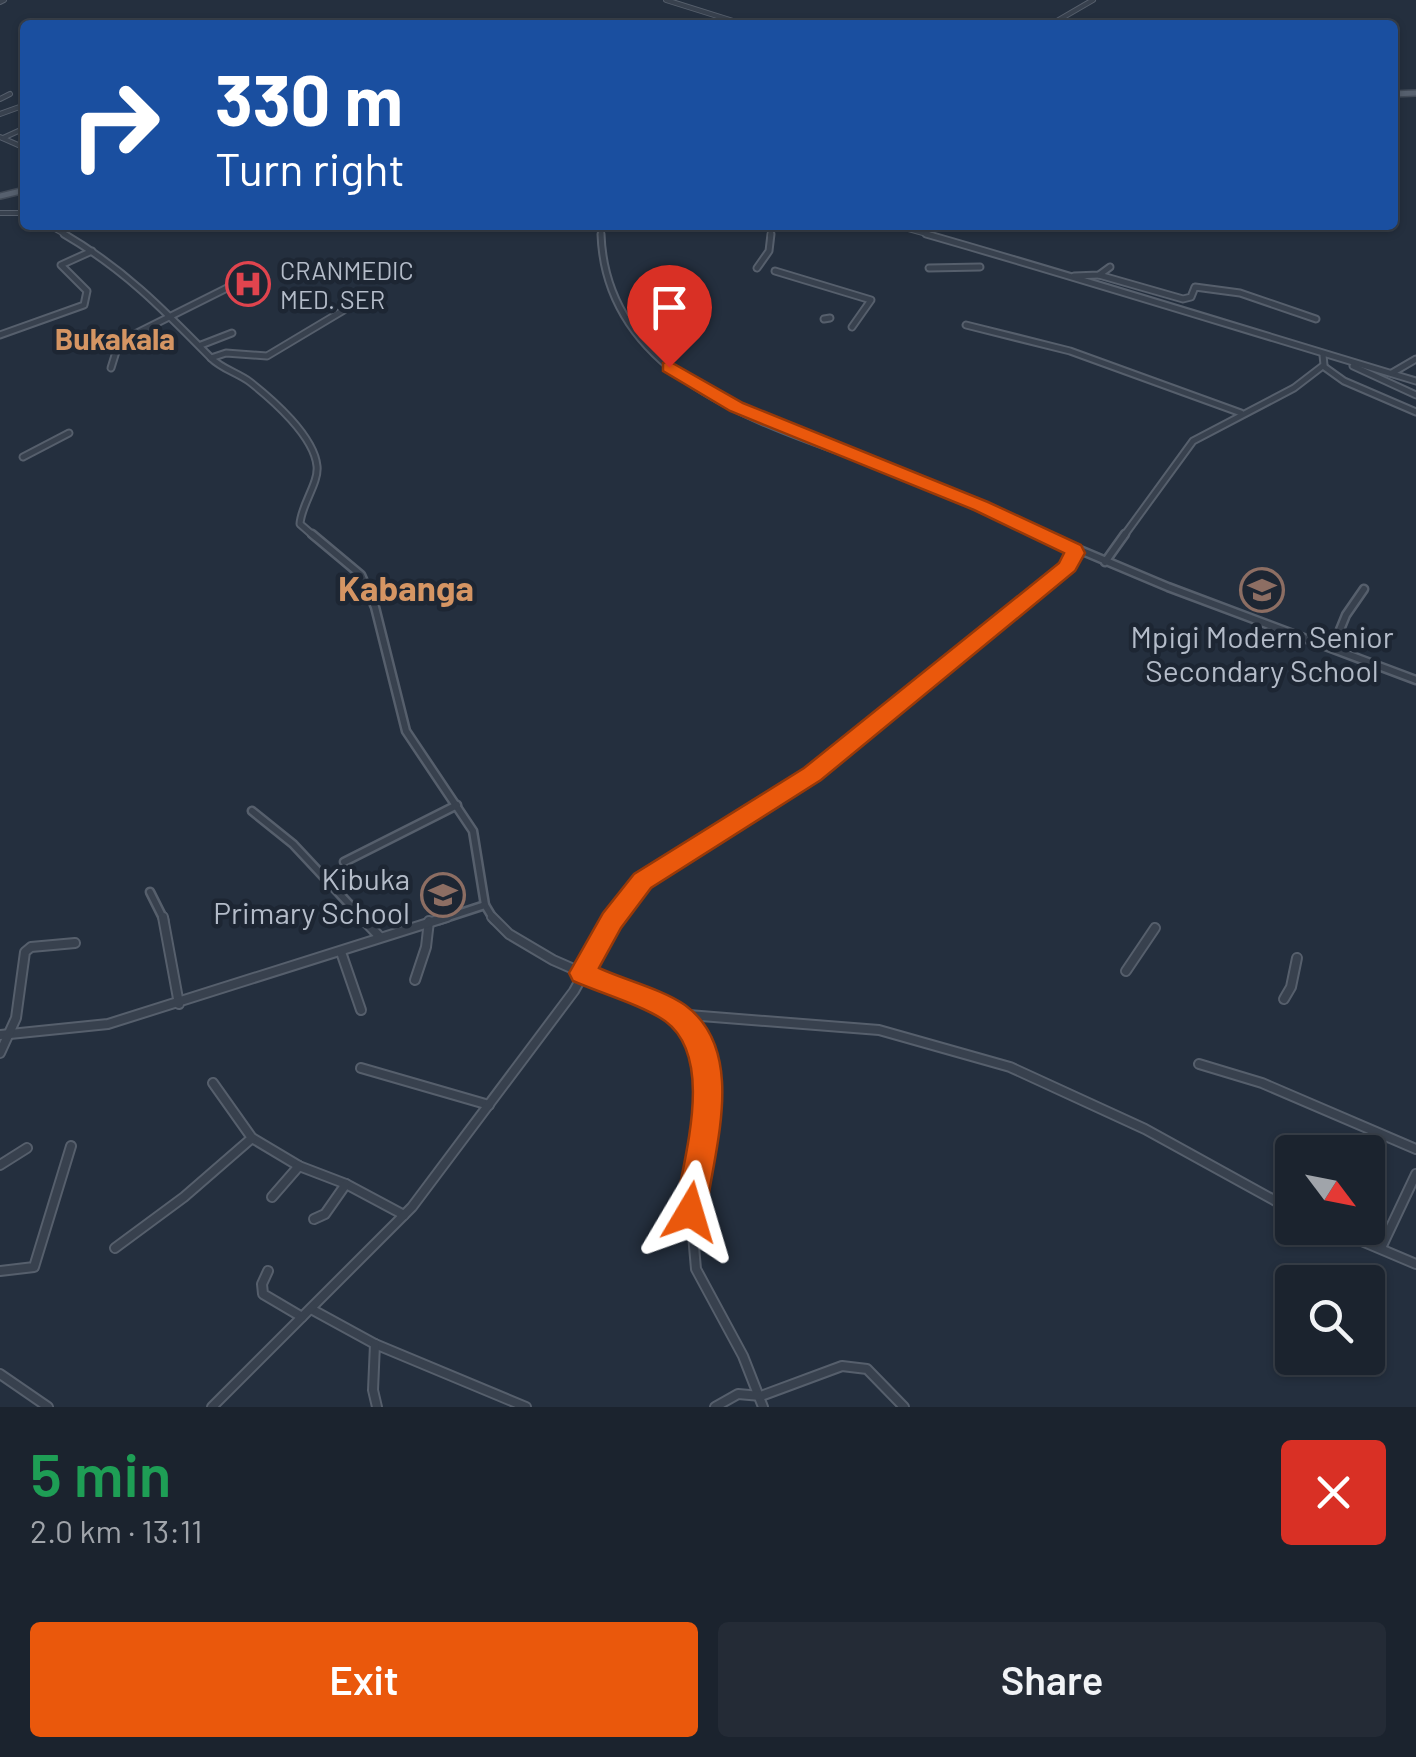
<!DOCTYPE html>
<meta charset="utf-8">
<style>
body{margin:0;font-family:Barlow,sans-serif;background:#242b36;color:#f1f3f6;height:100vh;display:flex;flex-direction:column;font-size:38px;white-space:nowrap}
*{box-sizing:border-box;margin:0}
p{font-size:32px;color:#a0a4aa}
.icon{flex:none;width:55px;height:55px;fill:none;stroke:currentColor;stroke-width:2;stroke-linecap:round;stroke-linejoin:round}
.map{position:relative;height:1407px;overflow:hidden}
.panel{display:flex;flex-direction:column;background:#1b232e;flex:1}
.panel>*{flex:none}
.hud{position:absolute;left:20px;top:20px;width:1378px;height:210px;border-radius:10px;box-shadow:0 2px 8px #0004,0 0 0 2px #39404a;background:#1a4fa0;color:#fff;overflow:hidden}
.needle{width:65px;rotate:122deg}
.controls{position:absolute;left:1275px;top:1135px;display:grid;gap:20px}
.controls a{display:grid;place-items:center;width:110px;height:110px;border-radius:10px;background:#1b232e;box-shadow:0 2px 8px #0004,0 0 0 2px #39404a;font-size:50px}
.pin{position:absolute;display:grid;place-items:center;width:85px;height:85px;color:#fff;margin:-102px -42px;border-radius:50% 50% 50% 0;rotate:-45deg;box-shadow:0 0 10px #0007}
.pin .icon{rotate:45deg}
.me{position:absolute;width:110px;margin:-55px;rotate:7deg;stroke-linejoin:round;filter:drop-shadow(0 0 8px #0008)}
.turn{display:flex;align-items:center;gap:35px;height:210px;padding:0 30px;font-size:45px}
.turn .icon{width:130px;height:130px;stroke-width:2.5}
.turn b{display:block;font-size:70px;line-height:85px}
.round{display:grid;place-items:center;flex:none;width:105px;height:105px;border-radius:10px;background:#242b36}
.head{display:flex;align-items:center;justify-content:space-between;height:170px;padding:0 30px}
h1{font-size:60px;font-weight:600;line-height:75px;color:#1e9e55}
.cta{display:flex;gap:20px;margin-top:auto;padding:20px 30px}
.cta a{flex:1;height:115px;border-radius:10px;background:#ea580c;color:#fff;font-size:40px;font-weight:600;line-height:115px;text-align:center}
.cta a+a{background:#242b36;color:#f1f3f6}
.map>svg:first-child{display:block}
</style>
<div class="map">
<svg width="1416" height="1407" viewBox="0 0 1416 1407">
<rect width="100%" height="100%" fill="#242f3e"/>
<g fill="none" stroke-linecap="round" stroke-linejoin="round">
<g stroke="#565f6c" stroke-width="6">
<g id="minor-far3">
<polyline points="666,0 746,25"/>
<polyline points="0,2 4,0"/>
<polyline points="1050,25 1093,0"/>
<polyline points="0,99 10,94"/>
<polyline points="0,114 25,105"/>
<polyline points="0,137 25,148"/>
<polyline points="3,138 25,128"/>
<polyline points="0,213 25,213"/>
<polyline points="48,225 68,236"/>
<polyline points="810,225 866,225"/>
<polyline points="894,225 934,236"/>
<polyline points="601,236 602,225"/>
<polyline points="770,236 771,230"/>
</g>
</g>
<g stroke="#565f6c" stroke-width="9">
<g id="minor-far2">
<path d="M 64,234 C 124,269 163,309 211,358 C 222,369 238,373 250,382 C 273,400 314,436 317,466 C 319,483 301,505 300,524 L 315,537"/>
<path d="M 601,234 C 606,385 779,428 894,471 C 946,491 996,514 1047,537"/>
<path d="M 926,234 C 1090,281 1252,332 1416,381"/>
<polyline points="757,268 769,251 771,234"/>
<polyline points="929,268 980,267"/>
<polyline points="775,271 871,300 852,327"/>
<polyline points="1099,275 1183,299 1191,297 1195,287 1240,293 1316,319"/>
<polyline points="1074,276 1099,275 1110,267"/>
<polyline points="824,319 830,318"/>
<polyline points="966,325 1070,351 1241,413"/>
<polyline points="0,335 84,305 87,291 61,265 92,251"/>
<polyline points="201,345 232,333"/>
<polyline points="211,358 226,353 267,356 344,310"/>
<polyline points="1323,366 1344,381 1416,412"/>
<polyline points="1353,366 1416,395"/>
<polyline points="111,368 119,342 227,288"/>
<polyline points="1392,373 1416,359"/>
<polyline points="23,457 69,433"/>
<polyline points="1123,537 1193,441 1294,388 1324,365 1323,355"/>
</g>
</g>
<g stroke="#565f6c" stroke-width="11">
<g id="minor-far1">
<polyline points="312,534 361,575 375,607 406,731 473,831 485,905 494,920"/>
<polyline points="1042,534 1168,587 1416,680"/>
<polyline points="1105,562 1125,534"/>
<polyline points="1333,647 1346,615 1364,589"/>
<polyline points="252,811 293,844 364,920"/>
<polyline points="344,862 457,805"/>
<polyline points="150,892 164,920"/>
<polyline points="439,920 485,905"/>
<polyline points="613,920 643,881 813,774 1068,566 1074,560 1074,549"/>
</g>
</g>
<g stroke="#565f6c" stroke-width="12">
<g id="minor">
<polyline points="163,917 179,1004"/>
<polyline points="361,917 380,937"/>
<polyline points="492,917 509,934 553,960 676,1014 879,1030 1010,1067 1145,1129 1292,1210"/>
<polyline points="341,952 361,1010"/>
<polyline points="1126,971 1155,928"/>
<polyline points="415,980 426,947 429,921"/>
<polyline points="1284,999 1291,987 1297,958"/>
<polyline points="677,1015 700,1045 708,1063 691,1212 696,1269 743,1356 763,1407"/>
<polyline points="0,1035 108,1024 447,917"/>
<polyline points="0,1053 16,1018 25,952 31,947 75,943"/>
<polyline points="1199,1064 1262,1083 1416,1149"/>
<polyline points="361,1068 489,1105"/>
<polyline points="213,1083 252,1138 299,1166 346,1184 404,1215"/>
<polyline points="0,1165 27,1148"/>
<polyline points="272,1197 299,1166"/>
<polyline points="314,1219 325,1214 346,1184"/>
<polyline points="1331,1228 1416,1264"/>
<polyline points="115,1248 184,1197 252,1138"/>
<polyline points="1381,1248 1416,1174"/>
<polyline points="0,1271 34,1267 71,1146"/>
<polyline points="268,1271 262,1284 263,1294 302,1317"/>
<polyline points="311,1309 375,1344 526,1407"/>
<polyline points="375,1344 373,1390 377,1407"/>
<polyline points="0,1374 48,1407"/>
<polyline points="212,1407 412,1207 574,991 615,917"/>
<polyline points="715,1407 738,1394 761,1396 842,1366 867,1369 904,1407"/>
</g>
</g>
<g stroke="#414a57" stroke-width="8">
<g id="major">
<polyline points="1392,94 1416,93"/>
<polyline points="0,196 25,190"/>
</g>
</g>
<use href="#minor-far3" stroke="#38414e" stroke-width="4"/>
<use href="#minor-far2" stroke="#38414e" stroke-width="5"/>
<use href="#minor-far1" stroke="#38414e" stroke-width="6"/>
<use href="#minor" stroke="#38414e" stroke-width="8"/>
<use href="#major" stroke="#56606e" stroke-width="5"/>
</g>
<path fill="#ea580c" stroke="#983908" stroke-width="2.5" d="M 669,361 L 743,403 L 988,502 L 1081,545 L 1085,553 L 1075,571 L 821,780 L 651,888 L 621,928 L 599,968 C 625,980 662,989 685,1005 C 748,1051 714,1149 706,1212 L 701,1222 L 690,1226 L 680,1222 L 675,1212 C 683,1159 716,1058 665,1021 C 642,1005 600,993 573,981 L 569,973 L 573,966 L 603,913 L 634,874 L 804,768 L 1059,563 L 1064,553 L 974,510 L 730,411 L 663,371 L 663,363 Z"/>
<defs>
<g id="hospital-ring" transform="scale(2.25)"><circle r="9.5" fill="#1d2633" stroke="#e0444e" stroke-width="1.5"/><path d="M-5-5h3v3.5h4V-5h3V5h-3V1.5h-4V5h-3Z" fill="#e0444e"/></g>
<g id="school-ring" transform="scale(2.25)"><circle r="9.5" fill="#1d2633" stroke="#8d6e63" stroke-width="1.5"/><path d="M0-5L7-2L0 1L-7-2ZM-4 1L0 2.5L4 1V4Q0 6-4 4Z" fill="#8d6e63"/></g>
</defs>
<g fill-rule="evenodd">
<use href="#hospital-ring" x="248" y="284"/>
<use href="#school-ring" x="1262" y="590"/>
<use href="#school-ring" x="443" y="895"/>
</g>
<g text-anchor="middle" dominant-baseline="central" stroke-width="9" stroke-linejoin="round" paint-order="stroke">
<g font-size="25" fill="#b4bcc9" stroke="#1d2633" text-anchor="start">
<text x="280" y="270">CRANMEDIC<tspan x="280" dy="29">MED. SER</tspan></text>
</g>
<g font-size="30" font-weight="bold" fill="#d59563" stroke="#1d2633">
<text x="115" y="338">Bukakala</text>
</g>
<g font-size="30" fill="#b4bcc9" stroke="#1d2633">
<text x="1262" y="636">Mpigi Modern Senior<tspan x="1262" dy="34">Secondary School</tspan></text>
<text x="410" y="878" text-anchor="end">Kibuka<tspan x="410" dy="34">Primary School</tspan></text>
</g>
<g font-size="35" font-weight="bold" fill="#d59563" stroke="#1d2633">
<text x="406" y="587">Kabanga</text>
</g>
</g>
</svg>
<div class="controls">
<a><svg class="needle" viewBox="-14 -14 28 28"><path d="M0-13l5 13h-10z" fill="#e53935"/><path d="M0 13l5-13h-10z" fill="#a0a4aa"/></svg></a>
<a><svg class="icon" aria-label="search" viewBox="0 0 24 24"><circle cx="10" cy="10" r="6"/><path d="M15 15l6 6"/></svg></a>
</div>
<div class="pin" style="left:669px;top:367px;background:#d93025"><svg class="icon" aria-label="arrive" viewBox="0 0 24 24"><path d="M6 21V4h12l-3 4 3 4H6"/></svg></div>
<svg class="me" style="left:690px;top:1212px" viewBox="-20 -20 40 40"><path d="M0-17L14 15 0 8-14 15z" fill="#ea580c" stroke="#fff" stroke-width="4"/></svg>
<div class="hud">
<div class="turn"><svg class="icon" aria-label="right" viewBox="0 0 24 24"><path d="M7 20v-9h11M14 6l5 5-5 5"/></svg><div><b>330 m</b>Turn right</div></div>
</div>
</div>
<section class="panel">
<div class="head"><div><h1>5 min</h1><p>2.0 km · 13:11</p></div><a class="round" style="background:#d93025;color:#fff"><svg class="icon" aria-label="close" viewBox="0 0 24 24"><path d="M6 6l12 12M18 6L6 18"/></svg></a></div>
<div class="cta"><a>Exit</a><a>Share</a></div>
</section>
